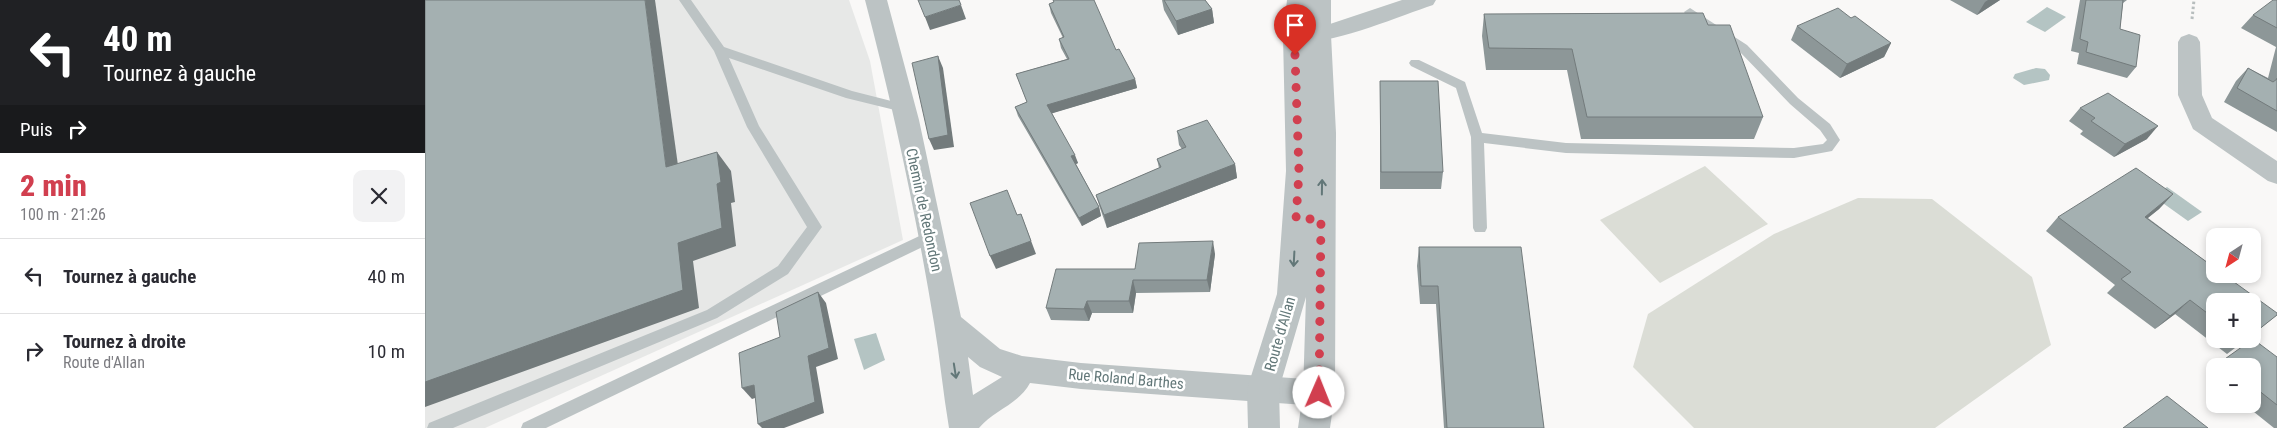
<!DOCTYPE html>
<html lang="fr">
<meta charset="utf-8">
<style>
body{margin:0;font-family:"Roboto Condensed",sans-serif;background:#f2f2f3;color:#2b2b33;height:100vh;display:flex;flex-direction:column;font-size:19px;white-space:nowrap}
*{box-sizing:border-box;margin:0}
p{font-size:16px;color:#7c7c81}
.icon{flex:none;width:28px;height:28px;fill:none;stroke:currentColor;stroke-width:2;stroke-linecap:round;stroke-linejoin:round}
.map{position:relative;flex:1;overflow:hidden}
.details{display:flex;flex-direction:column;background:#fff;width:425px}
.details>*{flex:none}
.hud{background:#202124;color:#fff;overflow:hidden}
.needle{width:32px;rotate:216deg}
.buttons{position:absolute;left:1781px;top:228px;display:grid;gap:10px}
.buttons a{display:grid;place-items:center;width:55px;height:55px;border-radius:10px;background:#fff;box-shadow:0 2px 8px #0003;font-size:25px}
.pin{position:absolute;display:grid;place-items:center;width:42px;height:42px;color:#fff;margin:-51px -21px;border-radius:50% 50% 50% 0;rotate:-45deg;box-shadow:0 0 5px #0007}
.pin .icon{rotate:45deg}
.me{position:absolute;width:55px;margin:-28px;rotate:1deg;stroke-linejoin:round;filter:drop-shadow(0 0 4px #0008)}
.turn{display:flex;align-items:center;gap:18px;height:105px;padding:0 20px;font-size:22px}
.turn .icon{width:65px;height:65px;stroke-width:2.5}
.turn b{display:block;font-size:35px;line-height:42px}
.then{display:flex;align-items:center;height:48px;padding:0 20px;background:#0003;gap:10px;font-size:19px}
.round{display:grid;place-items:center;flex:none;width:52px;height:52px;border-radius:10px;background:#f2f2f3}
.headline{display:flex;align-items:center;justify-content:space-between;height:85px;padding:0 20px}
h1{font-size:30px;font-weight:800;line-height:38px;color:#d13f4f}
ul{padding:0;list-style:none}
li{display:flex;align-items:center;gap:15px;height:75px;padding:0 20px;border-top:1px solid #e1e1e2}
li div{flex:1}
li b{display:block;font-size:19px}
li em{font-style:normal}
main{display:flex;flex:1;min-height:0}
.map>svg:first-child{display:block}
</style>
<main>
<section class="details">
<div class="hud">
<div class="turn"><svg class="icon" aria-label="left" viewBox="0 0 24 24"><path d="M17 20v-9H6M10 6l-5 5 5 5"/></svg><div><b>40 m</b>Tournez à gauche</div></div>
<div class="then">Puis<svg class="icon" aria-label="right" viewBox="0 0 24 24"><path d="M7 20v-9h11M14 6l5 5-5 5"/></svg></div>
</div>
<div class="headline"><div><h1>2 min</h1><p>100 m · 21:26</p></div><a class="round"><svg class="icon" aria-label="close" viewBox="0 0 24 24"><path d="M6 6l12 12M18 6L6 18"/></svg></a></div>
<ul>
<li><svg class="icon" aria-label="left" viewBox="0 0 24 24"><path d="M17 20v-9H6M10 6l-5 5 5 5"/></svg><div><b>Tournez à gauche</b></div><em>40 m</em></li>
<li><svg class="icon" aria-label="right" viewBox="0 0 24 24"><path d="M7 20v-9h11M14 6l5 5-5 5"/></svg><div><b>Tournez à droite</b><p>Route d'Allan</p></div><em>10 m</em></li>
</ul>
</section>
<div class="map">
<svg width="1852" height="428" viewBox="0 0 1852 428">
<rect width="100%" height="100%" fill="#f9f8f7"/>
<polygon fill="#e7e8e7" points="0,0 424,0 445,61 478,240 60,428 0,428"/>
<g fill="#dbddd6">
<polygon points="1280,166 1343,224 1235,283 1175,220"/>
<polygon points="1433,198 1507,199 1607,277 1626,345 1510,428 1269,428 1208,367 1223,314 1349,234"/>
</g>
<g fill="#b4c4c3">
<polygon points="1622,7 1641,17 1620,32 1601,22"/>
<polygon points="1611,68 1620,69 1625,75 1624,80 1599,85 1588,78 1590,74"/>
<polygon points="1742,187 1777,212 1763,221 1728,196"/>
<polygon points="451,333 460,360 439,370 429,339"/>
</g>
<g fill="none" stroke-linecap="round" stroke-linejoin="round">
<polyline stroke="#b7bdbd" stroke-width="3" stroke-dasharray="2.5 2.5" stroke-linecap="butt" points="1767,19 1769,0"/>
<g fill="#bcc3c4" fill-rule="evenodd">
<polygon points="254,0 266,0 299,47 427,91 482,105 484,108 478,112 421,98 304,58 334,126 397,227 363,274 292,318 28,428 2,428 4,423 282,310 353,266 382,227 322,127 289,51"/>
<polygon points="1265,8 1322,45 1373,98 1405,124 1415,140 1407,151 1369,158 1141,153 1059,143 1062,228 1060,232 1050,232 1048,228 1046,137 1031,88 986,66 984,63 986,60 994,60 1040,82 1057,133 1141,143 1369,148 1398,144 1402,140 1395,130 1365,104 1314,51 1261,15 1259,12"/>
<polygon points="505,231 510,233 512,237 510,241 121,428 96,428 98,423"/>
</g>
<g fill="#bcc3c4" fill-rule="evenodd">
<path d="M 440,0 L 462,0 L 494,120 L 536,317 L 575,349 L 597,356 L 656,363 L 894,380 L 905,384 L 909,393 L 905,402 L 894,406 L 656,389 L 605,383 C 594,404 569,410 554,428 L 524,428 C 518,393 515,358 509,323 C 491,214 468,106 440,0 ZM 543,357 L 555,367 L 577,377 L 548,395 Z"/>
<path d="M 977,0 L 1011,0 L 1008,5 C 974,16 896,50 864,41 L 861,36 L 864,31 L 893,28 Z"/>
<polygon points="1764,34 1772,37 1775,42 1777,95 1787,118 1852,161 1852,184 1843,181 1768,129 1753,95 1753,42 1756,37"/>
</g>
<polygon fill="#bcc3c4" fill-rule="evenodd" points="862,0 906,0 906,35 911,133 910,393 905,428 873,428 878,393 881,297 854,389 855,428 823,428 822,389 852,294 861,171 858,36"/>
</g>
<g fill="#8d9798">
<polygon points="628,0 691,50 710,79 712,88 627,113 653,163 651,164 674,207 676,216 657,226 593,116 590,107 602,102 591,74 642,59 636,48 634,39 638,38 626,13 624,4 629,3"/>
<polygon points="737,0 780,0 787,9 789,23 753,35 739,10"/>
<polygon points="1525,0 1575,0 1552,15"/>
<polygon points="1655,0 1702,0 1698,3 1695,29 1711,67 1702,78 1652,64 1654,53 1646,51"/>
<polygon points="1852,0 1852,132 1799,102 1811,81 1823,68 1843,78 1851,47 1816,28 1828,15"/>
<polygon points="1059,14 1283,25 1338,117 1329,139 1156,139 1142,70 1061,70 1057,36"/>
<polygon points="1426,18 1466,43 1459,57 1415,78 1366,40 1372,26"/>
<polygon points="955,81 1018,172 1016,189 955,189"/>
<polygon points="1655,108 1722,139 1689,157 1655,134 1658,131 1644,121"/>
<polygon points="752,131 810,164 812,178 682,228 675,208 671,195 734,168 732,159 757,149 754,145"/>
<polygon points="1748,194 1734,209 1723,218 1852,315 1828,334 1828,301 1790,301 1790,339 1822,339 1802,354 1750,314 1730,329 1682,293 1690,285 1621,231 1633,217"/>
<polygon points="994,247 1119,428 1019,428 1011,304 995,304 992,266"/>
<polygon points="790,254 785,292 711,293 708,313 667,313 664,321 626,320 621,308 710,269"/>
<polygon points="1852,357 1852,428 1849,428 1819,404 1828,404 1828,366 1790,366 1790,380 1781,373 1797,361"/>
</g>
<g fill="#737b7c">
<polygon points="220,0 230,0 256,187 241,167"/>
<polygon points="1563,0 1575,0 1552,15 1560,2"/>
<polygon points="536,5 541,19 505,30 500,17"/>
<polygon points="787,9 789,23 753,35 751,21"/>
<polygon points="1466,43 1459,57 1415,78 1422,64"/>
<polygon points="513,56 518,68 529,147 509,150 504,139"/>
<polygon points="710,79 712,88 625,114 622,105"/>
<polygon points="1733,126 1722,139 1689,157 1700,144"/>
<polygon points="292,152 306,171 310,202 306,203 311,246 268,261 274,308 0,407 0,382 253,243 292,184"/>
<polygon points="650,155 653,163 649,165 646,156"/>
<polygon points="810,164 812,178 682,228 679,215"/>
<polygon points="1748,194 1734,209 1706,231 1720,217"/>
<polygon points="674,207 676,216 657,226 654,218"/>
<polygon points="596,214 611,254 571,269 565,256"/>
<polygon points="788,241 790,254 785,292 782,280"/>
<polygon points="708,280 711,293 708,313 704,301"/>
<polygon points="393,292 401,303 413,359 391,367 399,413 359,428 337,428 333,424 383,356"/>
<polygon points="1765,300 1750,314 1730,329 1745,316"/>
<polygon points="662,301 667,313 664,321 659,309"/>
<polygon points="329,385 339,395 327,399 317,388"/>
</g>
<g fill="#a4b0b1" stroke="#737b7c">
<polygon points="0,0 220,0 241,167 292,152 296,182 292,184 297,228 253,243 258,290 0,382"/>
<polygon points="493,0 534,0 536,5 500,17"/>
<polygon points="628,0 669,0 691,50 694,49 710,79 622,105 650,155 646,156 674,207 654,218 590,107 602,102 591,74 644,59 634,39 639,37 624,4 629,2"/>
<polygon points="739,0 780,0 787,9 751,21"/>
<polygon points="1661,0 1698,0 1695,29 1715,35 1711,67 1661,52 1663,42 1655,39"/>
<polygon points="1848,0 1852,0 1852,28 1828,15"/>
<polygon points="1413,8 1426,18 1430,16 1466,43 1422,64 1372,26"/>
<polygon points="1278,13 1283,25 1305,25 1338,117 1162,117 1147,49 1064,48 1059,14"/>
<polygon points="513,56 523,135 504,139 487,63"/>
<polygon points="1823,68 1848,82 1852,79 1852,78 1852,111 1812,88"/>
<polygon points="955,81 1013,81 1018,172 956,172"/>
<polygon points="1683,93 1733,126 1700,144 1666,121 1670,118 1655,108"/>
<polygon points="782,120 810,164 679,215 671,195 736,167 732,159 761,147 752,131"/>
<polygon points="1711,168 1748,194 1720,217 1790,268 1790,274 1798,274 1852,313 1852,315 1828,334 1828,301 1790,301 1790,319 1765,300 1745,316 1696,279 1706,272 1633,217"/>
<polygon points="582,190 592,215 596,214 606,241 565,256 545,203"/>
<polygon points="788,241 782,280 708,280 704,301 662,301 659,309 621,308 631,269 710,269 714,243"/>
<polygon points="994,247 1096,247 1119,428 1022,428 1013,286 996,286"/>
<polygon points="393,292 404,348 383,356 390,402 333,424 329,385 317,388 314,353 355,337 351,312"/>
<polygon points="1828,339 1852,357 1852,405 1828,386 1828,366 1803,366 1797,361"/>
<polygon points="1742,396 1783,428 1698,428"/>
</g>
<defs><path id="oneway-shaft" d="M-6 0H5M1.5-3L5.5 0L1.5 3" fill="none" stroke-width="1.6" stroke-linecap="round" stroke-linejoin="round" transform="scale(1.25)"/></defs>
<g stroke="#627778">
<use href="#oneway-shaft" transform="translate(897 187) rotate(-89)"/>
<use href="#oneway-shaft" transform="translate(869 259) rotate(93)"/>
<use href="#oneway-shaft" transform="translate(530 371) rotate(81)"/>
</g>
<g fill="none" stroke-linecap="round" stroke-linejoin="round">
<polyline stroke="#d13f4f" stroke-width="9" stroke-dasharray="0 16.2" points="870,55 874,172 871,219 896,219 894,393"/>
</g>
<g text-anchor="middle" dominant-baseline="central" stroke-width="5" stroke-linejoin="round" paint-order="stroke">
<g font-size="15" fill="#627778" stroke="#fff">
<text transform="translate(499 210) rotate(78)">Chemin de Redondon</text>
<text transform="translate(855 334) rotate(-74)">Route d'Allan</text>
<text transform="translate(701 379) rotate(5)">Rue Roland Barthes</text>
</g>
</g>
</svg>
<div class="buttons">
<a><svg class="needle" viewBox="-14 -14 28 28"><path d="M0-13l5 13h-10z" fill="#e53935"/><path d="M0 13l5-13h-10z" fill="#7c7c81"/></svg></a>
<a>+</a>
<a>−</a>
</div>
<div class="pin" style="left:870px;top:55px;background:#d93025"><svg class="icon" aria-label="arrive" viewBox="0 0 24 24"><path d="M6 21V4h12l-3 4 3 4H6"/></svg></div>
<svg class="me" style="left:894px;top:393px" viewBox="-20 -20 40 40"><circle r="19" fill="#fff"/><path d="M0-13L10 11 0 6-10 11z" fill="#d13f4f"/></svg>
</div>
</main>
